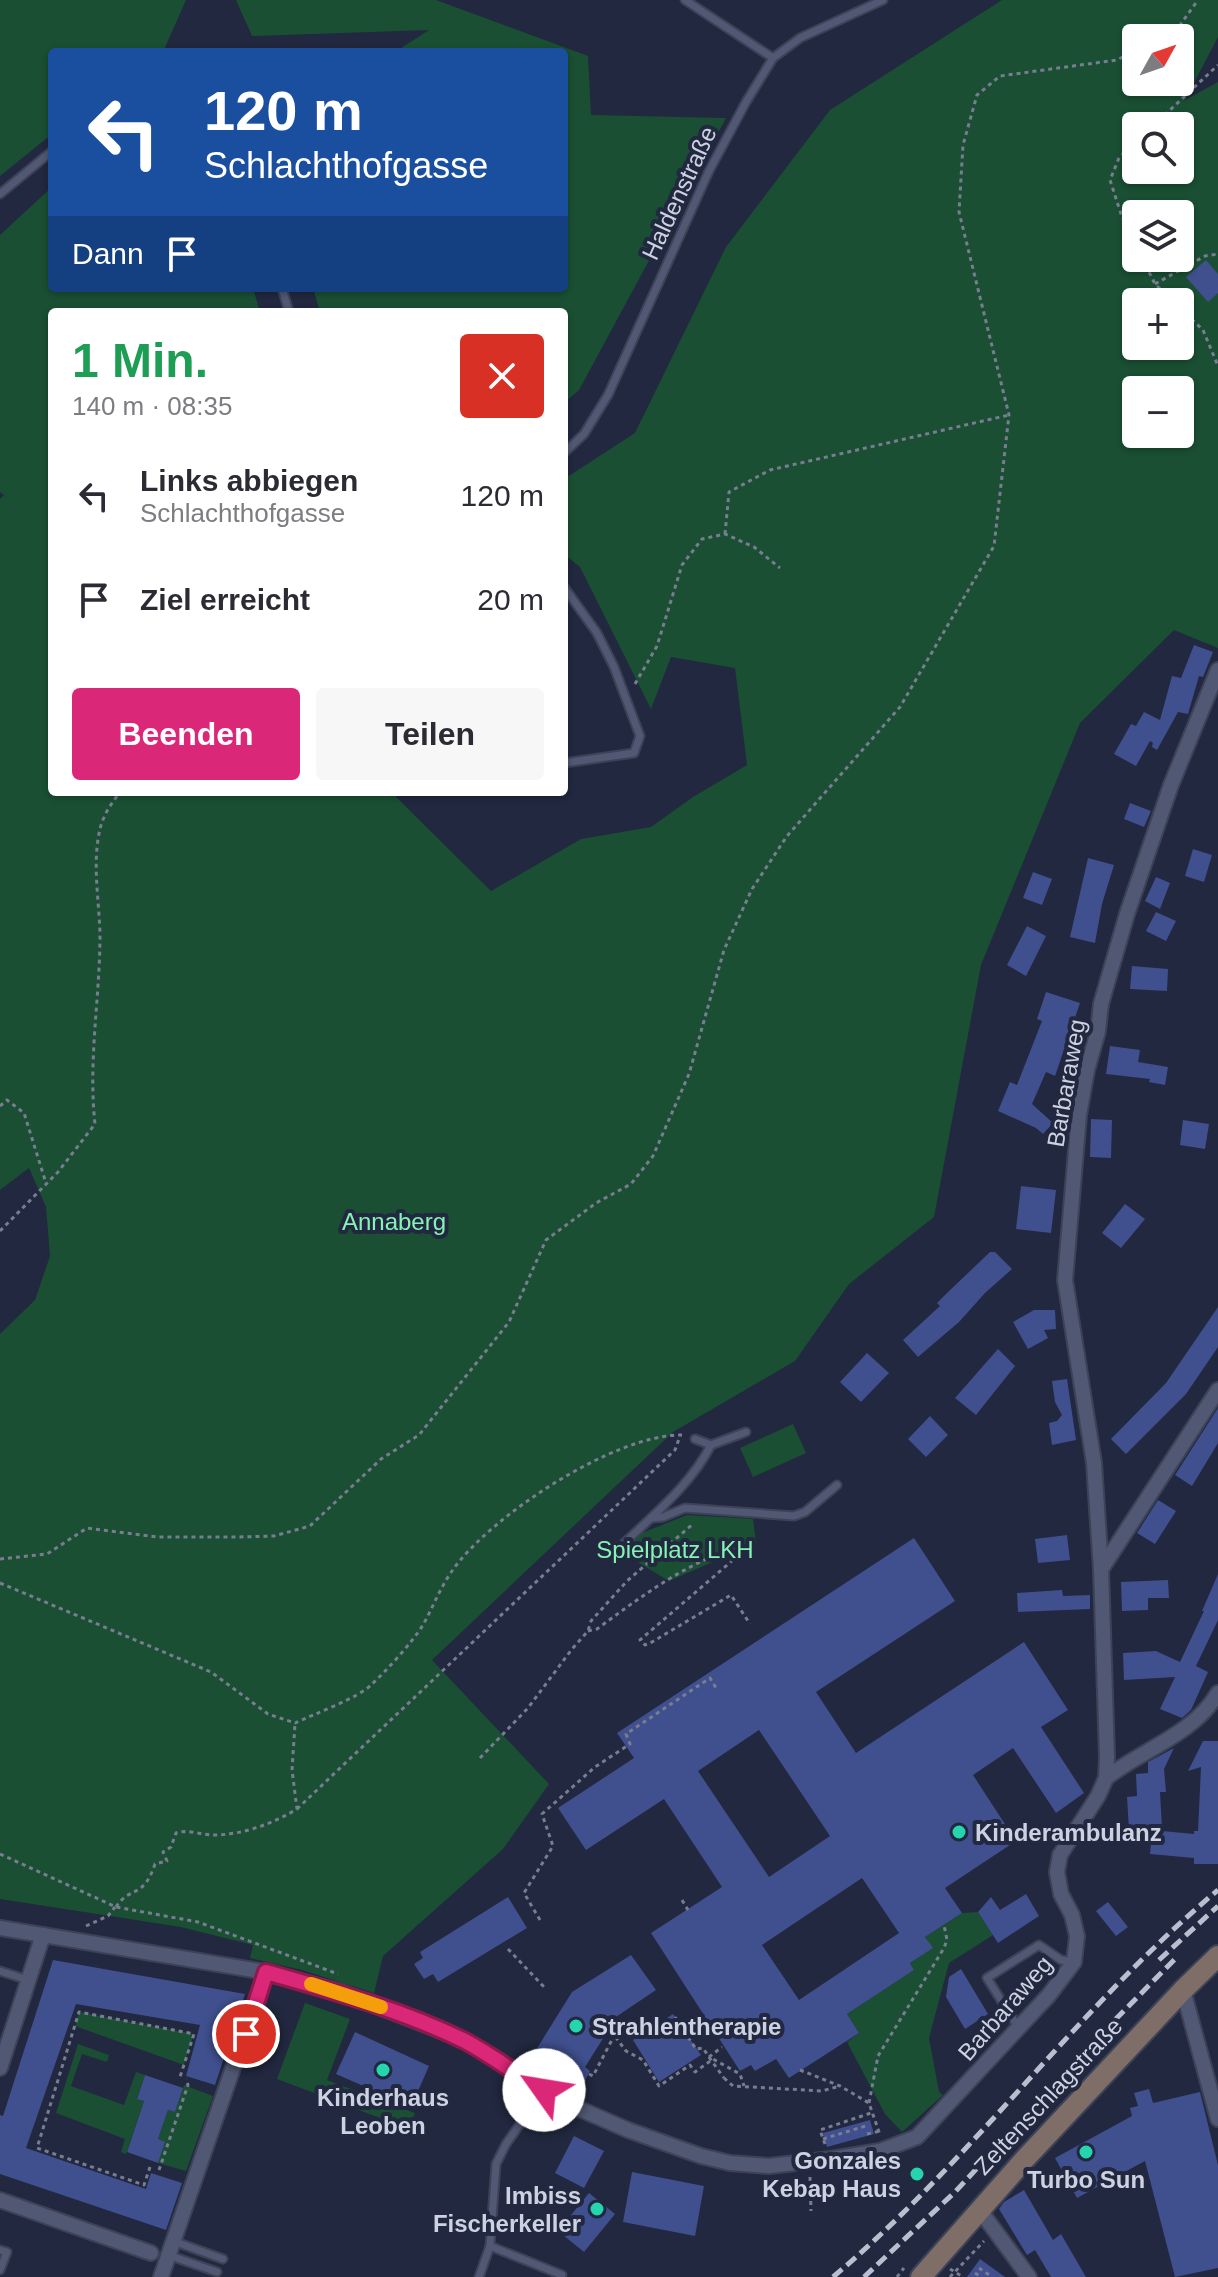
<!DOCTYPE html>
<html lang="de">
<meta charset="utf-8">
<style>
body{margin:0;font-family:Helvetica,sans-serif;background:#f7f7f7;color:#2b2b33;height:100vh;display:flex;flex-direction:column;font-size:30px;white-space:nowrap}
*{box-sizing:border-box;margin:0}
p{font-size:26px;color:#7c7c81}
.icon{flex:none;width:44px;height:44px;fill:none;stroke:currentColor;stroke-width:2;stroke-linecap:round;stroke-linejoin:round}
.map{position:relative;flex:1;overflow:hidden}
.sheet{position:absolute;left:48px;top:308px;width:520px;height:488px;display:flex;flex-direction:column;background:#fff;border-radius:8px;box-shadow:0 2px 6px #0004}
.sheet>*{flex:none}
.guide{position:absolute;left:48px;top:48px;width:520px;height:244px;border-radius:8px;box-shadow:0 2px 6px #0004;background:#1a4fa0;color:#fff;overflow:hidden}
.needle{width:52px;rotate:50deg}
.tools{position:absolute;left:1122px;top:24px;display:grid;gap:16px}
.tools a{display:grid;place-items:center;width:72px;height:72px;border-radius:8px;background:#fff;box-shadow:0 2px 6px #0004;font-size:40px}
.pin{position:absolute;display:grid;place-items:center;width:68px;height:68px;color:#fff;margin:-34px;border:4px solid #fff;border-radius:50%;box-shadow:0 2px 8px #0007}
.me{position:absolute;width:88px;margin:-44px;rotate:302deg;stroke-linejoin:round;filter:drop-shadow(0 0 6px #0008)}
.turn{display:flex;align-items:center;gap:28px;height:168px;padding:0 24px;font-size:36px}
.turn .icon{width:104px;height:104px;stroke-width:2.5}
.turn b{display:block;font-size:56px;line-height:68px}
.then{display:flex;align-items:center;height:76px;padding:0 24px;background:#0003;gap:16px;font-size:30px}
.round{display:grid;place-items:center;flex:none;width:84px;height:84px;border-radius:8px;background:#f7f7f7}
.summary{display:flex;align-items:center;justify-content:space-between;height:136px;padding:0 24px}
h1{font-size:48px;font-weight:700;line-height:60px;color:#1e9e55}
.action{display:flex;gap:16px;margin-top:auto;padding:16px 24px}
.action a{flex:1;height:92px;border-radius:8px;background:#db2777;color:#fff;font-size:32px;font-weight:700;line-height:92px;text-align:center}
.action a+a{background:#f7f7f7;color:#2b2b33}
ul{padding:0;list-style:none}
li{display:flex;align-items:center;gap:24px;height:104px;padding:0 24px}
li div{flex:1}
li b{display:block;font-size:30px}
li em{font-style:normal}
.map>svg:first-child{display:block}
</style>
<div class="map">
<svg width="1218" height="2277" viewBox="0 0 1218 2277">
<rect width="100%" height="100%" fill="#21283f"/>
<g fill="#1a4f33" fill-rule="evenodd">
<polygon points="0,0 186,0 163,52 52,52 52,134 0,176"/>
<polygon points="236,0 436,0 588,56 591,115 726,118 579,390 564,403 564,312 320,312 313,288 564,288 564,52 395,52 429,30 252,36"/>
<path d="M 1002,0 L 1218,0 L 1218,37 L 1185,100 L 1218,82 L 1218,648 L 1174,630 L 1080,723 L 981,965 L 934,1217 L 849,1284 L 795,1361 L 673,1432 L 432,1660 L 549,1784 L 503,1849 L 383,1956 L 374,1993 L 302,1970 L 250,1958 L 253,1945 L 181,1927 L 0,1899 L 0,1334 L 35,1300 L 50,1256 L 46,1207 L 29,1168 L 0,1190 L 0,499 L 4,495 L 0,492 L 0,235 L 52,187 L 52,288 L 253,288 L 260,312 L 52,312 L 52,792 L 391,792 L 491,891 L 581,839 L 651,827 L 693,797 L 747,765 L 735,668 L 671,657 L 651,709 L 580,567 L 564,554 L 564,479 L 635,433 L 726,247 L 830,110 ZM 1136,38 L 1180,38 L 1180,82 L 1136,82 ZM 1136,126 L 1180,126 L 1180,170 L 1136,170 ZM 1136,214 L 1180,214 L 1180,258 L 1136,258 ZM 1136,302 L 1180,302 L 1180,346 L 1136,346 ZM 1136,390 L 1180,390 L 1180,434 L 1136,434 Z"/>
<polygon points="793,1424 806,1453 753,1477 740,1448"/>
<polygon points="687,1515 753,1519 756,1543 669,1581 621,1552 642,1533"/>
<polygon points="978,1912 993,1935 949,1963 929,2038 939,2092 943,2095 902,2132 885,2114 847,2042 859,2033 847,2014 914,1970 910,1963 932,1948 925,1937 962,1913"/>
<polygon points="305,2003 350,2019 327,2080 415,2113 409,2129 277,2079"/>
<polygon points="79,2012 194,2034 184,2065 75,2026"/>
<polygon points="78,2044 109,2055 107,2062 82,2054 71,2086 124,2105 136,2072 145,2075 137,2098 144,2101 126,2154 121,2152 125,2139 56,2113"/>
<polygon points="184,2085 213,2096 186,2171 158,2163 158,2139 168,2110 175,2112"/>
</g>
<g fill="#404f8e" fill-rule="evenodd">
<polygon points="1206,260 1218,274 1218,293 1208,302 1186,277"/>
<polygon points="1194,645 1213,652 1203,677 1199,676 1188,714 1178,712 1157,750 1152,747 1153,743 1150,741 1136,766 1114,754 1131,724 1136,726 1144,712 1160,720 1172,676 1181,678"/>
<polygon points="1130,803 1151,811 1144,827 1124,819"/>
<polygon points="1193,849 1212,855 1204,882 1185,876"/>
<polygon points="1088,858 1114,865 1102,904 1095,943 1070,937"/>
<polygon points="1033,872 1052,879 1042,905 1023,898"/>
<polygon points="1156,877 1170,883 1160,909 1145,901"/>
<polygon points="1156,912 1176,921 1166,941 1146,931"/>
<polygon points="1027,926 1046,936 1026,976 1007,965"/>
<polygon points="1132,966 1168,969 1167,991 1130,989"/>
<polygon points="1046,992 1080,1003 1055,1076 1046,1072 1032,1104 1053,1123 1043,1134 1036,1128 998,1111 1010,1082 1017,1085 1042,1021 1037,1019"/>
<polygon points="1110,1046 1140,1050 1138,1062 1168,1067 1165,1085 1149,1082 1150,1079 1106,1074"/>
<polygon points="1091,1119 1112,1120 1111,1158 1090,1157"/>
<polygon points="1183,1120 1209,1124 1205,1149 1180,1145"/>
<polygon points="1021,1186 1056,1190 1051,1233 1016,1229"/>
<polygon points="1125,1204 1145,1219 1121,1248 1102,1233"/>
<polygon points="990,1252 995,1252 1012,1269 985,1293 959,1322 918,1357 903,1340 940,1306 937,1303 947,1293"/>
<polygon points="1218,1307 1218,1347 1186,1394 1126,1454 1111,1439 1166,1383"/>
<polygon points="1034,1310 1055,1310 1056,1329 1044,1330 1048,1338 1028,1349 1013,1322"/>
<polygon points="998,1349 1015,1366 976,1415 955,1398"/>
<polygon points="867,1353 889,1373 861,1402 840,1382"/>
<polygon points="1067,1379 1076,1440 1052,1445 1049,1423 1057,1421 1062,1415 1055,1402 1052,1381"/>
<polygon points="1218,1408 1218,1443 1192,1486 1175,1475"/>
<polygon points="930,1416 948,1435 926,1457 908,1439"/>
<polygon points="1158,1500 1176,1511 1155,1544 1137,1533"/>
<polygon points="1067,1535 1070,1560 1038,1563 1035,1539"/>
<path d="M 914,1538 L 955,1601 L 816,1692 L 856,1753 L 1024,1642 L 1068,1710 L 1041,1727 L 1084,1793 L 1056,1813 L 1013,1748 L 973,1775 L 1016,1841 L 945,1888 L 962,1913 L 925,1937 L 933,1948 L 910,1963 L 914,1970 L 847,2014 L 859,2033 L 789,2078 L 776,2059 L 755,2071 L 751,2065 L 740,2071 L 651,1933 L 722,1887 L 664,1799 L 586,1850 L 558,1808 L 634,1758 L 617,1733 ZM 759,1730 L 830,1836 L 769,1877 L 698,1771 ZM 862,1878 L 899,1933 L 799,2000 L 762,1945 Z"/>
<polygon points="1218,1574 1218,1620 1196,1666 1208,1672 1191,1710 1182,1718 1160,1709 1175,1677 1124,1680 1123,1653 1156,1651 1180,1662 1204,1611 1202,1611"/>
<polygon points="1168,1580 1169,1598 1148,1598 1148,1610 1122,1611 1121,1582"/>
<polygon points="1062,1590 1063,1596 1090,1595 1090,1609 1018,1612 1017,1593"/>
<polygon points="1203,1741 1218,1741 1218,1864 1194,1864 1194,1858 1150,1854 1152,1830 1194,1834 1194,1831 1198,1831 1201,1767 1188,1771"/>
<polygon points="1174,1748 1164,1769 1166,1792 1160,1792 1162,1827 1129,1830 1127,1797 1137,1796 1136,1774 1148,1773 1148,1762"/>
<polygon points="1026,1894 1039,1916 998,1943 978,1912 991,1897 1000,1910"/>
<polygon points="508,1897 527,1928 438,1982 433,1974 424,1979 414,1964 423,1958 420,1952"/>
<polygon points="1108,1902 1128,1927 1116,1936 1096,1911"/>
<polygon points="631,1955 656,1990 598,2029 604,2037 585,2067 590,2071 577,2096 526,2066 572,1992"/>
<polygon points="53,1960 245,1994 215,2085 186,2076 200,2025 76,2004 26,2148 146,2189 151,2173 182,2183 166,2230 0,2174 0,2115 3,2116"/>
<polygon points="961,1969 988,2014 965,2029 946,1997 949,1977"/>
<polygon points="673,2014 701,2055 659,2082 633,2040"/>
<polygon points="355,2032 429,2066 411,2107 336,2074"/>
<polygon points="145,2075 183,2088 175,2112 168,2110 158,2139 165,2142 158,2163 127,2152 144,2101 137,2099"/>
<polygon points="1149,2089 1153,2103 1200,2092 1218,2165 1218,2268 1175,2277 1145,2161 1077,2198 1055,2158 1132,2116 1130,2108 1138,2106 1134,2093"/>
<polygon points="870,2120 874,2134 827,2147 823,2133"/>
<polygon points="574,2136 604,2151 584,2188 555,2173"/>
<polygon points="632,2172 704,2186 695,2236 623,2222"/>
<polygon points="1024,2190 1053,2240 1061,2234 1086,2277 1051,2277 1035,2250 1027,2255 999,2209 1004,2202"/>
<polygon points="589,2193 615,2214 584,2252 558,2231"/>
<polygon points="980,2259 1005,2277 967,2277"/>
</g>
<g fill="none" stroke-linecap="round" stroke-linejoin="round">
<g stroke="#3d4257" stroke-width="11">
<g id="lane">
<polyline points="685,0 773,58"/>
<polyline points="0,194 52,151"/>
<polyline points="282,288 289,312"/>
<polyline points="564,453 584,434 608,395 709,171 746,102 773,58 800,38 883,0"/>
<polyline points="564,587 597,633 614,667 640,736 634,753 564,763"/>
<polyline points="695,1439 711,1445 746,1432"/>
<polyline points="651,1518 663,1517 685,1508 794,1516 805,1512 837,1485"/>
<path d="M 619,1548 C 651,1517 691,1485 711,1445"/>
<polyline points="0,1971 28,1980"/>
<polyline points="1018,2027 987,1978 1039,1945 1061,1960 1074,1962"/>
<polyline points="173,2241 223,2259"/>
<polyline points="490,2246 562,2275 561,2277"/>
<polyline points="0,2250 7,2252 0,2270"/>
<polyline points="168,2255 217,2272"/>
<polyline points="479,2277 490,2246 496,2164 506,2144 544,2090"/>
</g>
</g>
<g stroke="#3d4257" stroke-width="18">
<g id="street">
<polyline points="1102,1568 1218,1390"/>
<path d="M 1106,1778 C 1143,1749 1193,1735 1218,1693"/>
<polyline points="0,1928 266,1972 341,1992 454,2036 492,2056 566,2103 628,2130 701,2156 730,2163 769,2166 831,2159 880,2151 917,2137 1049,1995 1074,1962 1077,1936 1072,1915 1061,1894 1057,1872 1060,1855 1098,1796 1106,1778 1107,1757 1101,1569 1094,1463 1065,1280 1079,1115 1087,1070 1098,1031 1101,1004 1127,914 1171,785 1218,670"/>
<polyline points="1183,1990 1218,2119"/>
<polyline points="0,2068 43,1935"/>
<polyline points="0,2200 151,2253"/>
<polyline points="979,2209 1029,2277"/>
<polyline points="161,2277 266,1972"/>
</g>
</g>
<g stroke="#3d4257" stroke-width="24">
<polyline id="secondary" points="921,2277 1024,2160 1183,1990 1218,1956"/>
</g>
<g stroke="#787d91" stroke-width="3" stroke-dasharray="4 4" stroke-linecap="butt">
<polyline points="1159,38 1178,28 1198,0"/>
<polyline points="1153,126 1218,65"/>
<polyline points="1136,141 1119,158 1110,180 1122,217 1136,245"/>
<polyline points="1142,258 1155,284 1174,302"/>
<polyline points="1155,284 1205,256 1218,254"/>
<polyline points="1180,308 1203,330 1218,366"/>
<polyline points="725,534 729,492 770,470 1009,415"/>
<polyline points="635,684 657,646 682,565 702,539 725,534 754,547 780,568"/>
<polyline points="0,1106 7,1100 24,1113 46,1183"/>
<path d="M 0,1231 L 58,1172 L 95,1124 C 88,1060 100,998 100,934 C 99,899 92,863 100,829 C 103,816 112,801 121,792"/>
<polyline points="0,1559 47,1554 87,1528 157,1537 238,1537 274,1536 310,1526 381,1459 419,1435 509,1322 546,1240 596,1203 631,1184 653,1156 689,1074 724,950 752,889 787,836 900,707 994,546 1009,415 959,212 963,145 977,95 1000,76 1117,60 1136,50"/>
<path d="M 0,1583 L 211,1672 L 268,1714 L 295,1723 C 314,1714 358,1698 371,1685 C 387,1670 411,1644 423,1625 C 433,1607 440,1588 452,1571 C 490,1516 615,1434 682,1435"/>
<path d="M 588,1631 L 597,1629 C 642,1596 684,1564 738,1547 L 742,1549 L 740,1554 L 640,1640 L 645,1645 L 652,1642 L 731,1595 L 750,1624"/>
<polyline points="480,1758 528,1708 572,1649 588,1631 591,1621 627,1581 694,1523"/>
<polyline points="297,1809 675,1450 680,1436"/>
<polyline points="0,1854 116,1907 198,1922 338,1974"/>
<polyline points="682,1900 688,1910"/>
<path d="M 116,1907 C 130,1885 143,1900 155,1864 L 167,1861 L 163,1852 L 171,1847 L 176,1833 C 188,1829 201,1835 213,1835 C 242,1835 272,1824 297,1809 L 292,1770 L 295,1724"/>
<polyline points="540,1920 524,1893 553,1846 542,1814 595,1767 630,1744 626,1734 710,1678 716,1688"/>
<polyline points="86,1926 108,1916 115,1907"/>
<polyline points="508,1949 545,1988"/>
<polyline points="675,2017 696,2049 703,2048 709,2057 722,2047"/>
<polyline points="606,2024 626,2051 643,2060 659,2086 690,2065 695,2072 713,2059 740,2074 744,2086"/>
<polyline points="800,2070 840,2086 869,2103 880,2135"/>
<polyline points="589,2074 593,2076 614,2036"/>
<polyline points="724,2078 733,2086 822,2091 840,2086"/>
<polyline points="869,2103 878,2056 944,1948 947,1940 944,1925"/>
<polyline points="867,2134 880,2131"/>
<polyline points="823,2139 869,2125"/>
<polyline points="825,2144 820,2130 874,2112"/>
<polyline points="150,2167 144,2185 37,2148 79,2012 194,2034 180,2077"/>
<polyline points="159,2170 188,2085 186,2079"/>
<polyline points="810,2177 811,2211"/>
<polyline points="979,2268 992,2277"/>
<polyline points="950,2269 963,2277"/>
<polyline points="975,2273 981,2277"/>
<polyline points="897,2277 904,2268"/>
<polyline points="950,2277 984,2241"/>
</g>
<use href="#lane" stroke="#505873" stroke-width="7"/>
<use href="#street" stroke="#505873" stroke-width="14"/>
<use href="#secondary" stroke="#7f6e67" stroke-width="20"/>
<g stroke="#babfd0" stroke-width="5" stroke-dasharray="12 6" stroke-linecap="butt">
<polyline points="1159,1960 1218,1906"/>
<path d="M 833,2277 C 972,2160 1078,2007 1218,1890"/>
<polyline points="864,2277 955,2192 1106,2029 1177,1957"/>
</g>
<polyline stroke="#787d91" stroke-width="3" stroke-dasharray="4 4" stroke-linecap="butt" points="709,2057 724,2078"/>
</g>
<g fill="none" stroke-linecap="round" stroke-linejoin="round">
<g stroke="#8e194d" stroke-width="20">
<path id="route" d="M 246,2034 L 266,1972 C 333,1991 402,2010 465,2041 C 493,2056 517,2075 544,2090"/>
</g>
<use href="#route" stroke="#db2777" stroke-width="14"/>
<polyline stroke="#f59e0b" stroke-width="14" points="311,1984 381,2007"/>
</g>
<g fill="#25d5ae" stroke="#21283f" stroke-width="3">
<circle cx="959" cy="1832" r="8"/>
<circle cx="576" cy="2026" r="8"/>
<circle cx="383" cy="2070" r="8"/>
<circle cx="1086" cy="2152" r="8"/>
<circle cx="917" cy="2174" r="8"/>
<circle cx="597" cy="2209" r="8"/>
</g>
<g text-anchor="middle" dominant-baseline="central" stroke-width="8" stroke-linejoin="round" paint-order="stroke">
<g font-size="24" fill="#cdd2e2" stroke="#21283f">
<text transform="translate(679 193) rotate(-65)">Haldenstraße</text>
<text transform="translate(1066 1083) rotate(-80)">Barbaraweg</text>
<text transform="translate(1005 2008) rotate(-49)">Barbaraweg</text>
<text transform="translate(1048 2096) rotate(-47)">Zeltenschlagstraße</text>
</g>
<g font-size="24" fill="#86f2b4" stroke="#21283f">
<text x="394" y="1221">Annaberg</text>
<text x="675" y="1549">Spielplatz LKH</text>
</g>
<g font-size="24" font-weight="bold" fill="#cdd2e2" stroke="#21283f" text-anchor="start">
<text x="975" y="1832">Kinderambulanz</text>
<text x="592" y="2026">Strahlentherapie</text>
<text x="383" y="2097" text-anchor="middle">Kinderhaus<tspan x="383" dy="28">Leoben</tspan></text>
<text x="901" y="2160" text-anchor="end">Gonzales<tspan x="901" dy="28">Kebap Haus</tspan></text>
<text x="1086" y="2179" text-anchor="middle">Turbo Sun</text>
<text x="581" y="2195" text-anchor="end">Imbiss<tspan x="581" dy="28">Fischerkeller</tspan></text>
</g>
</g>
</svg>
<div class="tools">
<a><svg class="needle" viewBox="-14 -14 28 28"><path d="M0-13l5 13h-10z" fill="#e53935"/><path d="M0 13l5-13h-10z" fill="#7c7c81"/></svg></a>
<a><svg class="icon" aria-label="search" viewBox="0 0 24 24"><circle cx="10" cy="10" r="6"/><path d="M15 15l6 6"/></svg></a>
<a><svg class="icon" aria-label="layers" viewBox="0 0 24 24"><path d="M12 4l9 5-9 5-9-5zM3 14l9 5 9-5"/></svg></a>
<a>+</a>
<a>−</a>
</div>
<div class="pin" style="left:246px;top:2034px;background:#d93025"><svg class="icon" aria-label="arrive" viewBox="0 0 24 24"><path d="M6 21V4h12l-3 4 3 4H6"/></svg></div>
<svg class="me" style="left:544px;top:2090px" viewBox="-20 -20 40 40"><circle r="19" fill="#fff"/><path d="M0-13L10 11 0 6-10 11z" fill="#db2777"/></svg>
<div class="guide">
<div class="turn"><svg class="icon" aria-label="left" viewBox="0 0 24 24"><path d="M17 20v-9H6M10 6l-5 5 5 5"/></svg><div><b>120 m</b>Schlachthofgasse</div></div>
<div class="then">Dann<svg class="icon" aria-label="arrive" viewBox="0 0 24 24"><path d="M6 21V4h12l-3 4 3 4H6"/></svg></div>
</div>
<section class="sheet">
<div class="summary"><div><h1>1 Min.</h1><p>140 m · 08:35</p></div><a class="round" style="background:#d93025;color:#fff"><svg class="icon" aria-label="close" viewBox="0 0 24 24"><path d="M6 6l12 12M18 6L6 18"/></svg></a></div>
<ul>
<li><svg class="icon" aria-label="left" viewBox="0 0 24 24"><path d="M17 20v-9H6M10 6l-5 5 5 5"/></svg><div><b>Links abbiegen</b><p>Schlachthofgasse</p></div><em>120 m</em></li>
<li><svg class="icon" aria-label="arrive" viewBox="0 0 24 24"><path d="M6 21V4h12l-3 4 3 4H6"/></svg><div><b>Ziel erreicht</b></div><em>20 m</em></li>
</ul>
<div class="action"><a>Beenden</a><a>Teilen</a></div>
</section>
</div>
